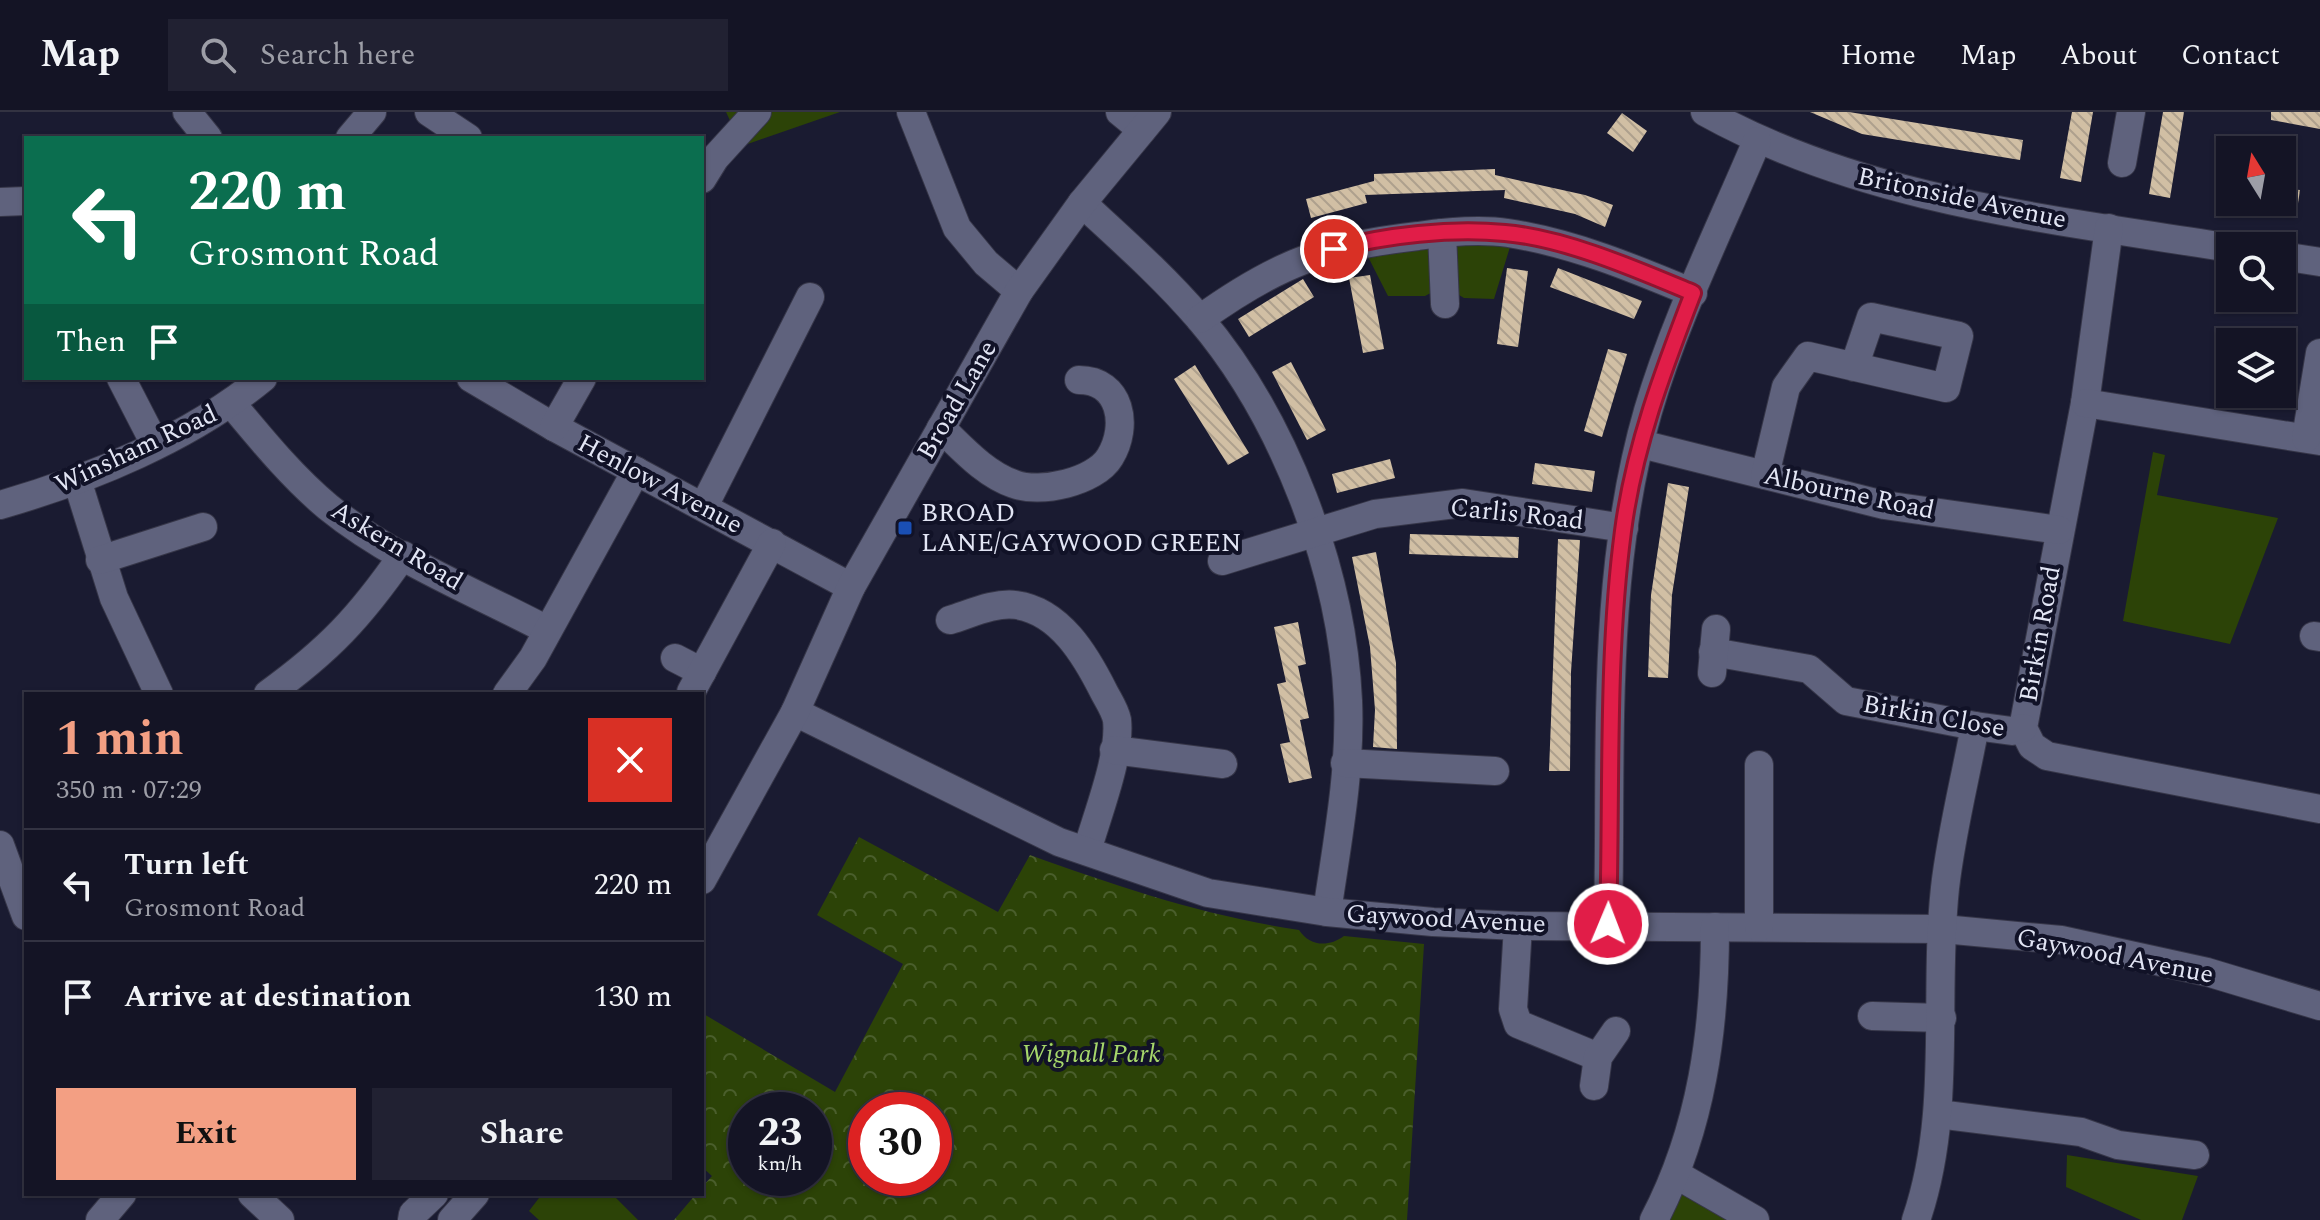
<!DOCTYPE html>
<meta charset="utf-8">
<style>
body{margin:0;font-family:Spectral,serif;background:#212132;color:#f1f3f6;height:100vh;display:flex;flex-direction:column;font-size:30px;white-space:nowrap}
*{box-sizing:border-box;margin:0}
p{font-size:26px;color:#9d9ea7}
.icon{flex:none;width:44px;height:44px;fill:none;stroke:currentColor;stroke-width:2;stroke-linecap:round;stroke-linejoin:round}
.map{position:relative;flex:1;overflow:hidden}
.sheet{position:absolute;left:24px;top:580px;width:680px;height:504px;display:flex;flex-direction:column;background:#141425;border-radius:0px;box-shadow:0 2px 6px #0004,0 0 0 2px #333342}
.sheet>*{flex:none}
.guide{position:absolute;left:24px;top:24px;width:680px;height:244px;border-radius:0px;box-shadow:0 2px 6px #0004,0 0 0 2px #333342;background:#0b6e4f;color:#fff;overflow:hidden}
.needle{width:52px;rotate:349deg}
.controls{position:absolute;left:2216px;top:24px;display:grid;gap:16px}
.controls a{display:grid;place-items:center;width:80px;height:80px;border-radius:0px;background:#141425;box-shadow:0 2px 6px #0004,0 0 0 2px #333342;font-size:40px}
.speed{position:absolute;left:728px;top:980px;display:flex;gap:16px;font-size:40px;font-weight:700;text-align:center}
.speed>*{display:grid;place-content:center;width:104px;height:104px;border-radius:50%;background:#141425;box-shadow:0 2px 6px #0004,0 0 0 2px #333342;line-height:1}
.speed small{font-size:20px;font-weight:400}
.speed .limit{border:12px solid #d22;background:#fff;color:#111}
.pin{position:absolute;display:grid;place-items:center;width:68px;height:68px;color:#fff;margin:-34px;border:4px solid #fff;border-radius:50%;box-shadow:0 2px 8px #0007}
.me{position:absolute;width:88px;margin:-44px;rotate:1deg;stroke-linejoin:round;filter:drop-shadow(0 0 6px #0008)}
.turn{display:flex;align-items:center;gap:28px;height:168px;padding:0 32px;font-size:36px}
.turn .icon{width:104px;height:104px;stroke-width:2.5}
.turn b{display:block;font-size:56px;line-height:68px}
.then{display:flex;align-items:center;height:76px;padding:0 32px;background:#0003;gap:16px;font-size:30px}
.round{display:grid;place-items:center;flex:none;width:84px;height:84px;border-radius:0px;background:#212132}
.overview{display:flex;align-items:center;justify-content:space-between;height:136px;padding:0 32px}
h1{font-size:48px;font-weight:700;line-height:60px;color:#f39f83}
.primary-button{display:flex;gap:16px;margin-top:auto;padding:16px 32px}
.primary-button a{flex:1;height:92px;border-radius:0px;background:#f39f83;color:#111;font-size:32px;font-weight:700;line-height:92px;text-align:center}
.primary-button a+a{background:#212132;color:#f1f3f6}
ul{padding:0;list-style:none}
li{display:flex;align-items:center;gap:24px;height:112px;padding:0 32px;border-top:2px solid #333342}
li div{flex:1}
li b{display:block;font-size:30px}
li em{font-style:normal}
header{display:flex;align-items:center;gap:48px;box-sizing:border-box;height:112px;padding:0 40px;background:#141425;border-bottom:2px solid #333342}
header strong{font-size:38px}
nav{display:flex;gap:44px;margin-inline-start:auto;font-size:28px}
.search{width:560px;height:72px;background:#212132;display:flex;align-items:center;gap:20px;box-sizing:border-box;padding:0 28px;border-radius:0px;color:#9d9ea7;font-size:30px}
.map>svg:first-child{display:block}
</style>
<header>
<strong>Map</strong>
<div class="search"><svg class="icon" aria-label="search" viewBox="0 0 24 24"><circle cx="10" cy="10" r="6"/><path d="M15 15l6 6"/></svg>Search here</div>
<nav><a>Home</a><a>Map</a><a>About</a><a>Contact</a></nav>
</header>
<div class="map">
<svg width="2320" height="1108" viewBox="0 0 2320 1108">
<defs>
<pattern id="park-crowns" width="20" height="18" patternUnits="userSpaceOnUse" patternTransform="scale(2)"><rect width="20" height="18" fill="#2c4307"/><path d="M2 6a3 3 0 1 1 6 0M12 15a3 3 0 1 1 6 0" fill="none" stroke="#4a5e2c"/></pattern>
<pattern id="building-back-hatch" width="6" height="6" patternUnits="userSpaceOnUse" patternTransform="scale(2)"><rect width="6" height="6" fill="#d1bfa4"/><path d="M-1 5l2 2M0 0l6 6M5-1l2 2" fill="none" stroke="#aea08d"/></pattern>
</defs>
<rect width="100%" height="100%" fill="#1a1b31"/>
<g fill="#2c4307">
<polygon points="726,0 840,0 742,34"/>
<polygon points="1514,122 1494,187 1464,186 1444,174 1425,184 1388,184 1361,131"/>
<polygon points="2153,340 2165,343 2157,383 2278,406 2230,532 2123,509"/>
<polygon points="2067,1043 2198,1064 2182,1108 2141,1108 2066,1075"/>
<polygon points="1677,1063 1735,1108 1654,1108"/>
<polygon points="535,1082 612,1082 638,1108 539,1108 529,1099 539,1086"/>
</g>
<path fill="url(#park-crowns)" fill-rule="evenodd" d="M 859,725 L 998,800 L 1030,743 C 1119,775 1205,804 1299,818 C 1310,835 1329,835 1344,824 L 1424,832 L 1407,1108 L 674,1108 L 696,1082 L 702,1082 L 702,1075 L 712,1064 L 702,1055 L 702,901 L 835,980 L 903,852 L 817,803 ZM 746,998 L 814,998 L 814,1066 L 746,1066 ZM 866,998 L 934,998 L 934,1066 L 866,1066 Z"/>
<g fill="url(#building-back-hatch)">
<polygon points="1810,0 1849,0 2023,28 2020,48 1862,22"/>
<polygon points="2072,0 2093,0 2081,70 2060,66"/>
<polygon points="2163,0 2184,0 2170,86 2149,82"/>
<polygon points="2271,0 2320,0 2320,17 2271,8"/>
<polygon points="1622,1 1647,19 1633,40 1607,21"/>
<polygon points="1495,57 1495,63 1585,83 1613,93 1605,115 1575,102 1504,86 1505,78 1365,83 1367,91 1311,106 1306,87 1374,69 1374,62"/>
<polygon points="2282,76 2300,78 2297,98 2282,96"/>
<polygon points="1507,156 1528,159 1518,235 1497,232"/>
<polygon points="1558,156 1642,189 1634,207 1550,175"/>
<polygon points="1370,163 1384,237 1363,241 1349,166"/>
<polygon points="1303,167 1314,185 1249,225 1238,207"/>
<polygon points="1608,237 1627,242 1602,325 1584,319"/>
<polygon points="1291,250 1326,318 1307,328 1272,260"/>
<polygon points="1195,253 1249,341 1228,353 1174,267"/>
<polygon points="1390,347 1395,366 1337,381 1332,362"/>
<polygon points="1535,351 1595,359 1592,380 1532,372"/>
<polygon points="1668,371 1689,375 1672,483 1668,566 1648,565 1651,483"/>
<polygon points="1410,422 1519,425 1518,446 1409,442"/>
<polygon points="1558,427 1580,428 1571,560 1570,659 1549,659"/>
<polygon points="1376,440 1396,551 1397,637 1373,635 1375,598 1370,535 1352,445"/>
<polygon points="1298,510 1306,552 1298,554 1309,606 1300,608 1312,666 1289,671 1280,632 1290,630 1277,572 1286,570 1274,515"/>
</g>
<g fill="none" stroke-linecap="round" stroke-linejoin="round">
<g stroke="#363648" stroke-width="30">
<g id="minor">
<polyline points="187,0 208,26"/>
<polyline points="429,0 468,26"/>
<polyline points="911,0 957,116 986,151 1019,179"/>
<polyline points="1120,0 1142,18"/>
<path d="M 1705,0 C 1865,89 2052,107 2230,136"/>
<polyline points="350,26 372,0"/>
<polyline points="2122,51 2131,0"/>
<polyline points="702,67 715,46 757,0"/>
<polyline points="0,90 26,89"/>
<path d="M 1082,91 C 1122,128 1163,164 1199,206 C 1284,306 1342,458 1348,589 C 1351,659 1337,731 1327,800"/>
<polyline points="2109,116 2085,291 2023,616 2032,634 2047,644 2320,697"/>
<polyline points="1442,121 1445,192"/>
<polyline points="2282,144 2320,150"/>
<path d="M 1200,207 C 1278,151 1322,135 1418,124 C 1446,120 1480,117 1508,121 C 1573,131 1633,156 1693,181"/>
<polyline points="121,266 155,332"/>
<polyline points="471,266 554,315 851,475"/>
<polyline points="2085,291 2320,329"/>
<path d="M 232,292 C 262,328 292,365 328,395 C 392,447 475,480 547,518"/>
<polyline points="554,315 582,266"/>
<path d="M 941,316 C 963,337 985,362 1014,372 C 1040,382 1095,370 1110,345 C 1129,314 1121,268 1079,268"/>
<polyline points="2306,326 2320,241"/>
<polyline points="1641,332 1884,393 2059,418"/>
<polyline points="1765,363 1786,275 1808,244 1946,276 1959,224 1871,205 1854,255"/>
<polyline points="77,368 114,486 159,582"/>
<path d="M 0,393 C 91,367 190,326 263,266"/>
<polyline points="704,394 810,185"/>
<polyline points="100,448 203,415"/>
<polyline points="1222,449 1375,402 1463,391 1624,416"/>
<path d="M 950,508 C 970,502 995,490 1016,493 C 1060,499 1086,544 1104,580 C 1108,588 1115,598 1117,608 C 1121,644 1097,703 1087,739"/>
<polyline points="2314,524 2320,525"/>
<polyline points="1713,540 1809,557 1846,589 1975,614 2012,619 2023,616"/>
<polyline points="675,546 702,560"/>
<polyline points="1712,561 1716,517"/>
<polyline points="691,580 772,431"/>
<path d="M 268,582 C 329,538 360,505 403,443"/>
<polyline points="507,582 533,546 636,359"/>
<polyline points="795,600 1059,730 1208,781 1327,800 1433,810 1518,814 1943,817 2061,828 2207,860 2320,894"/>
<polyline points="1114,638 1223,652"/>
<polyline points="1345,651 1495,659"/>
<polyline points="1759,653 1759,815"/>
<polyline points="0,733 26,804"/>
<polyline points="702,768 795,600 851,475 1019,179 1082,91 1157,0"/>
<path d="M 1608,812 C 1612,643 1600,464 1648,299 C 1675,207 1720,117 1757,29"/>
<polyline points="1518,814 1513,897 1518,912 1598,945"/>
<polyline points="1872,904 1942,906"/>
<polyline points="1594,974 1598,945 1616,919"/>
<polyline points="1938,1002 2081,1020 2118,1033 2195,1043"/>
<polyline points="1677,1063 1755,1108"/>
<polyline points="252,1082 280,1108"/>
<polyline points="100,1108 122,1082"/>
<polyline points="412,1108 413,1102 434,1082"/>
<polyline points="452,1108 475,1082"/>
<path d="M 1654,1108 C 1702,1016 1715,917 1715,815"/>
<path d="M 1916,1108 C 1953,1000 1933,887 1945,776 C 1951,722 1965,668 1975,614"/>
</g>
</g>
<use href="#minor" stroke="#5f627d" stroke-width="28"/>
</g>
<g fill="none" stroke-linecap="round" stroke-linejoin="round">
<g stroke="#92132f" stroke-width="20">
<path id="route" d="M 1334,137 C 1387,123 1450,116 1505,121 C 1565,126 1638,158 1693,181 C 1663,259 1634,335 1623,419 C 1606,548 1612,682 1608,812"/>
</g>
<use href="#route" stroke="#e11d48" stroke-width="14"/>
</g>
<rect fill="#1a4fb4" stroke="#111227" stroke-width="3" x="897" y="408" width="16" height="16" rx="4"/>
<g text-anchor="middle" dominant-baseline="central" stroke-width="8" stroke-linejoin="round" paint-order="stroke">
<g font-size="26" fill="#e2e5f4" stroke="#111227">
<text transform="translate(1962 86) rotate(12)">Britonside Avenue</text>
<text transform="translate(957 288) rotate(-60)">Broad Lane</text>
<text transform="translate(136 337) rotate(-25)">Winsham Road</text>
<text transform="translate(660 372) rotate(28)">Henlow Avenue</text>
<text transform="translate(1849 381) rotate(12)">Albourne Road</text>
<text transform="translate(1517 402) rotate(6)">Carlis Road</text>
<text transform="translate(397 434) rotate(31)">Askern Road</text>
<text transform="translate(2040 522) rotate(-80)">Birkin Road</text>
<text transform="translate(1934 604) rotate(10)">Birkin Close</text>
<text transform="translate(1446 807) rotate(3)">Gaywood Avenue</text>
<text transform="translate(2115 844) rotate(11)">Gaywood Avenue</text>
</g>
<g font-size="26" fill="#e2e5f4" stroke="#111227" text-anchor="start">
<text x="921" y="401">BROAD<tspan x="921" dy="30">LANE/GAYWOOD GREEN</tspan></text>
</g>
<g font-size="26" font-style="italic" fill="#a6d76b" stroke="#111227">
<text x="1091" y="942">Wignall Park</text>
</g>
</g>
</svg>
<div class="controls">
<a><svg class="needle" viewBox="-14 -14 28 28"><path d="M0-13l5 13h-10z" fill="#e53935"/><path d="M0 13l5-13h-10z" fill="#9d9ea7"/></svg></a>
<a><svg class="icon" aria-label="search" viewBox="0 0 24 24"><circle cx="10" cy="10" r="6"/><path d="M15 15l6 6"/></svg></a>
<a><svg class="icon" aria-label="layers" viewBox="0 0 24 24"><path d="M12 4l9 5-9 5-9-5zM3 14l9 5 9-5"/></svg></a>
</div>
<div class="speed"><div>23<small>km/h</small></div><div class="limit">30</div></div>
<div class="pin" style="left:1334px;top:137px;background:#d93025"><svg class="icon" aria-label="arrive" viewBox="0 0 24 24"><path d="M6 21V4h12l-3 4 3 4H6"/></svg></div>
<svg class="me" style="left:1608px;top:812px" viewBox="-20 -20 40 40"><circle r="17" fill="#e11d48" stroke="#fff" stroke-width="3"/><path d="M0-11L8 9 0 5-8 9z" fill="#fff"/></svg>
<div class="guide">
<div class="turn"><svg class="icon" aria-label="left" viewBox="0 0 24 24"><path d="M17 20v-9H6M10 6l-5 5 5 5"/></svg><div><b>220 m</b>Grosmont Road</div></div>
<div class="then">Then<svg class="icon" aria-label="arrive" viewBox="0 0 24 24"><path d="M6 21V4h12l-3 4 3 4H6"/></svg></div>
</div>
<section class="sheet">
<div class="overview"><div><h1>1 min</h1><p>350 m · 07:29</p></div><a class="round" style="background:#d93025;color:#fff"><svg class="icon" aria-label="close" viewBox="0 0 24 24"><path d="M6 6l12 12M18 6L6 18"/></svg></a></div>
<ul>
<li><svg class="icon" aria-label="left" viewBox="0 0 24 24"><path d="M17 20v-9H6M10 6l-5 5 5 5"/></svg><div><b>Turn left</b><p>Grosmont Road</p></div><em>220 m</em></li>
<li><svg class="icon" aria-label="arrive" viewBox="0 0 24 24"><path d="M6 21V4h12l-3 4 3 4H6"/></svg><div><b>Arrive at destination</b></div><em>130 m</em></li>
</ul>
<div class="primary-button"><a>Exit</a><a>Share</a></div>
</section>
</div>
